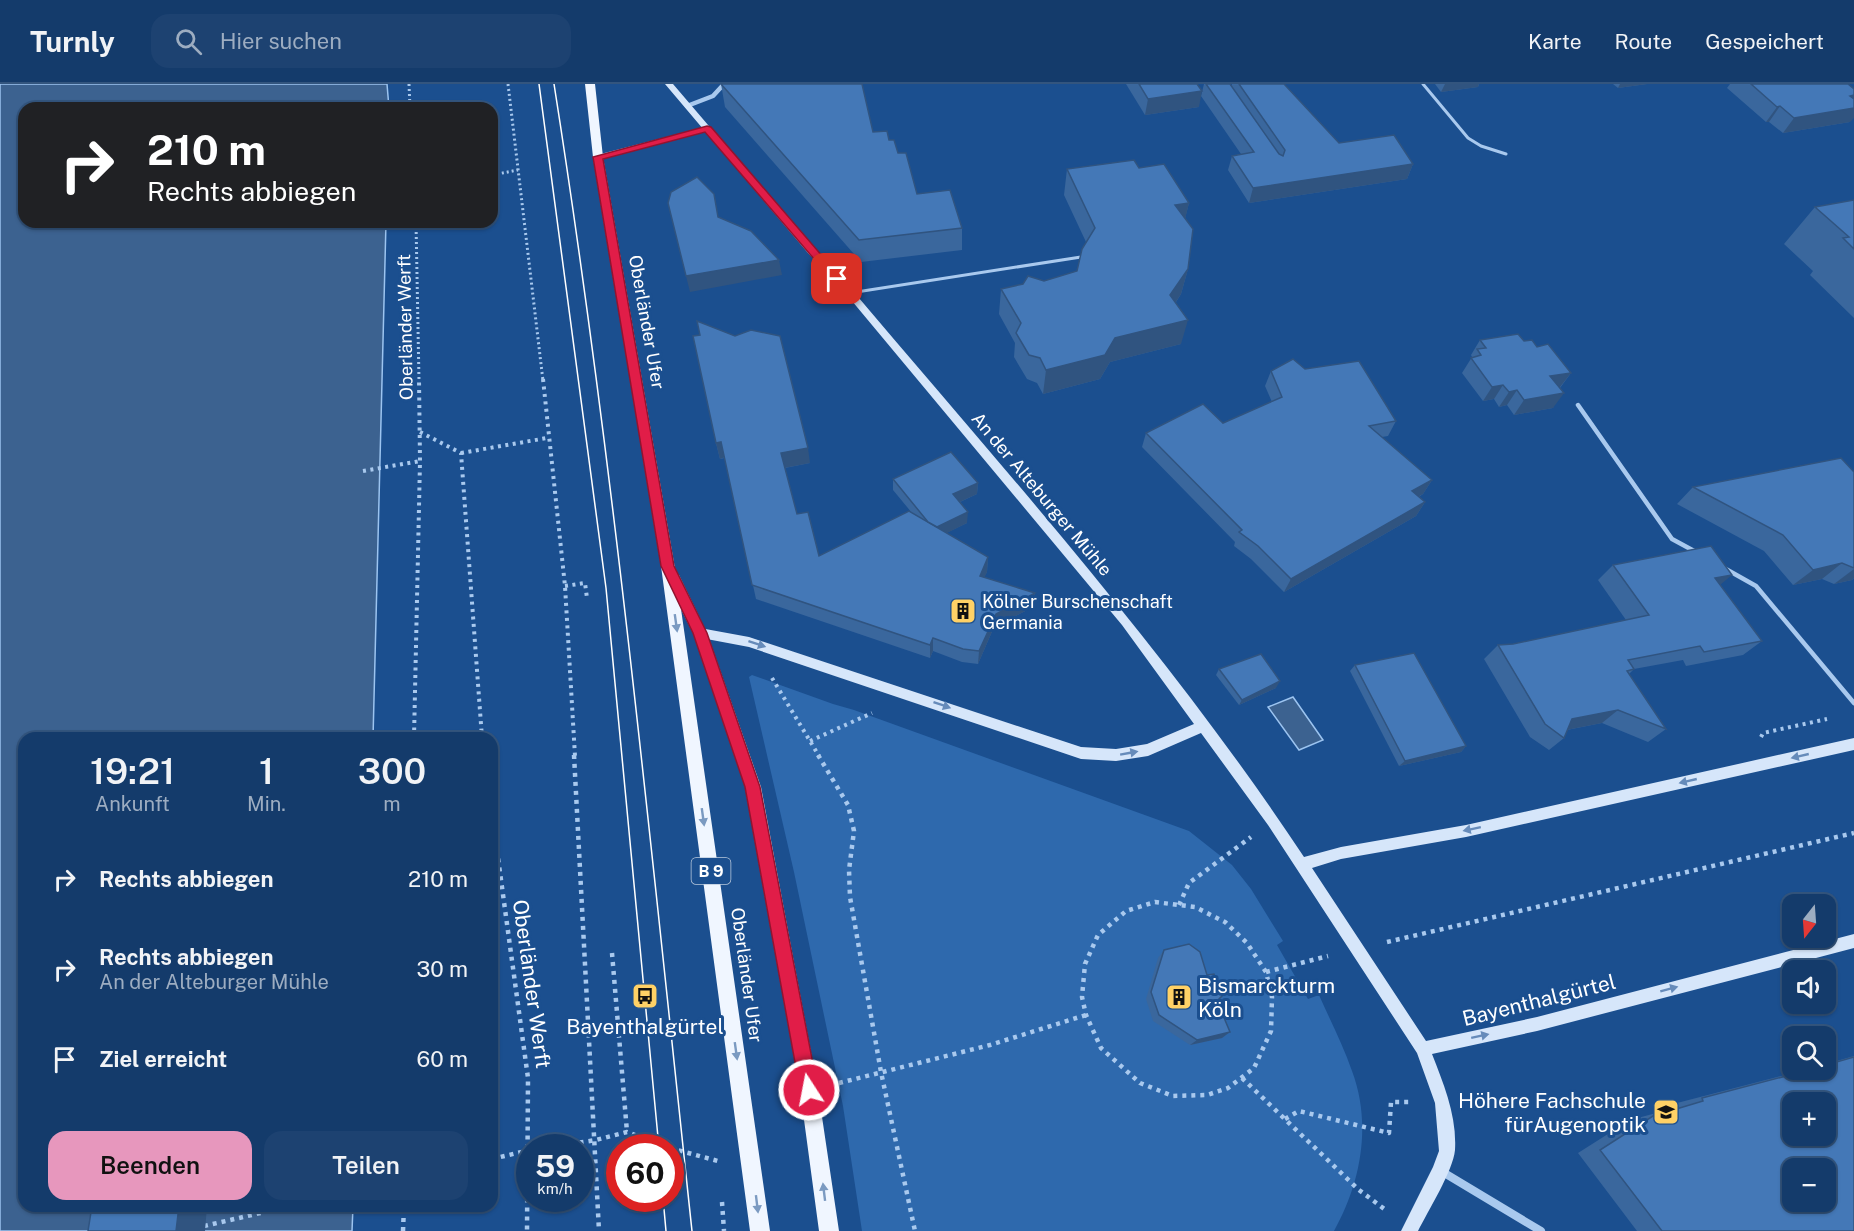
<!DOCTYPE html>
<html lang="de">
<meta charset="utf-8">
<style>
body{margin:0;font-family:"Public Sans",sans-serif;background:#1d4271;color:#f1f3f6;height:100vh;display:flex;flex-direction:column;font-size:22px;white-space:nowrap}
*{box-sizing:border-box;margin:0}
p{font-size:20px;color:#9dadc1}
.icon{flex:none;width:33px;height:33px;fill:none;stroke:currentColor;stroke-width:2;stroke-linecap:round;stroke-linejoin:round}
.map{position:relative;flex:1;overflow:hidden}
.details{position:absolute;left:18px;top:648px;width:480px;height:480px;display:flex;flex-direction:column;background:#143b6b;border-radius:18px;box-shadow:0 2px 4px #0004,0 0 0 2px #33557e}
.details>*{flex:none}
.hud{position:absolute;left:18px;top:18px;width:480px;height:126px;border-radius:18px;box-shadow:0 2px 4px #0004,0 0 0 2px #33557e;background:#202124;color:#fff;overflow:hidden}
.needle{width:39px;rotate:197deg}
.fabs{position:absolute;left:1782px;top:810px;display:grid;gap:12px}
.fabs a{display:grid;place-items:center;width:54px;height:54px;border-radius:12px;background:#143b6b;box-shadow:0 2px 4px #0004,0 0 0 2px #33557e;font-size:30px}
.speed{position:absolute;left:516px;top:1050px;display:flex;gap:12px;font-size:30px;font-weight:700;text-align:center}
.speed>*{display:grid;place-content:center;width:78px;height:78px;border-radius:50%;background:#143b6b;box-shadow:0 2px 4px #0004,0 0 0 2px #33557e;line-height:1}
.speed small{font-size:15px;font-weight:400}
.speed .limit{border:9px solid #d22;background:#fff;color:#111}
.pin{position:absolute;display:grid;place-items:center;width:51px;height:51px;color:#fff;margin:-26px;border-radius:12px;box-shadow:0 3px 9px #0006}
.me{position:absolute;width:66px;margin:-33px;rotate:349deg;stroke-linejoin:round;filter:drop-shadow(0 0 4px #0008)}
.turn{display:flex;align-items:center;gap:21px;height:126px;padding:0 30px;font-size:27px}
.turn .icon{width:78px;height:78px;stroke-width:2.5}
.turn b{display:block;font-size:42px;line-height:51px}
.eta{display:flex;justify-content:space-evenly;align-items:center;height:102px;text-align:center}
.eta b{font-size:36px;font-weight:600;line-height:42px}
.cta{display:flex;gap:12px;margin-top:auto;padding:12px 30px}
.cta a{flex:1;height:69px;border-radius:18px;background:#e797bd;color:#111;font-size:24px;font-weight:600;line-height:69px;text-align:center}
.cta a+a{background:#1d4271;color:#f1f3f6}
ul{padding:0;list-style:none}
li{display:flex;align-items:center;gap:18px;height:90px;padding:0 30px}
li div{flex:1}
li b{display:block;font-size:22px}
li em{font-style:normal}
header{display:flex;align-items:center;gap:36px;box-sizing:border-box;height:84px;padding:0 30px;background:#143b6b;border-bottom:2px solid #33557e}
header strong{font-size:28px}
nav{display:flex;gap:33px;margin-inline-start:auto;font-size:21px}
.search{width:420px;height:54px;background:#1d4271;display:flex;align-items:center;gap:15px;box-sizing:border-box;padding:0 21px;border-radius:18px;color:#9dadc1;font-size:22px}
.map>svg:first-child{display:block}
</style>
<header>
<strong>Turnly</strong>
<div class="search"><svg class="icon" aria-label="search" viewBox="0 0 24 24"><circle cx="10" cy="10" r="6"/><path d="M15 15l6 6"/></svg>Hier suchen</div>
<nav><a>Karte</a><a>Route</a><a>Gespeichert</a></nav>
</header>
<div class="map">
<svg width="1854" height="1147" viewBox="0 0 1854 1147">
<rect width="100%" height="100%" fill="#1b4f8f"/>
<path fill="#2e69ad" d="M 752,591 L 833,620 L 854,626 L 1189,747 L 1232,781 L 1251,805 L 1283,857 L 1277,861 L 1308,915 L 1319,911 C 1330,936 1343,961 1352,987 C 1372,1040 1361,1099 1334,1147 L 862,1147 L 843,1022 L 794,788 L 749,593 Z"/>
<g fill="#3c6290" stroke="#9cc4f0" stroke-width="1.5">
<polygon points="0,0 387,0 389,24 24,24 24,138 386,138 373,654 24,654 24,1122 353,1122 352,1147 0,1147"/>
<polygon points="1293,613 1323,656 1299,666 1268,623"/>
</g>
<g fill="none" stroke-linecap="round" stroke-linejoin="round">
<g stroke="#a9c9ee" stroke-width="3" stroke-dasharray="2 3" stroke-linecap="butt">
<polyline points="409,0 410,24"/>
<polyline points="508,0 543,297"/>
<polyline points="492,91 518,86"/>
<polyline points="416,138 419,297"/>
</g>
<g stroke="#a9c9ee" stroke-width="4" stroke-dasharray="3 4.5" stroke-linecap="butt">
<polyline points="543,295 565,502 575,672"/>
<polyline points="420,348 461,369 482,654"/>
<polyline points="461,369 547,354"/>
<polyline points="363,387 420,377"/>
<polyline points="565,502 585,499 587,514"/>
<polyline points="772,594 819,672"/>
<polyline points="1761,653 1763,649 1827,635"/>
<polyline points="414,654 420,377 419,295"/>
<polyline points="810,657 872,629"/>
</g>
<g stroke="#a9c9ee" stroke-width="4.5" stroke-dasharray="4 5" stroke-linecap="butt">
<polyline points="574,671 599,1147"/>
<polyline points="818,671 848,721 854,747 849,786 850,813 881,988 915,1147"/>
<polyline points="492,730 528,994 527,1147"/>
<polygon points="1155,818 1195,823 1225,838 1247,859 1266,888 1272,913 1271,947 1254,984 1228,1004 1207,1011 1173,1012 1140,999 1101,964 1086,931 1082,913 1085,880 1098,851 1126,827"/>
<polyline points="1179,821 1189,799 1251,753"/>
<polyline points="1387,858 1854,749"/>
<polyline points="612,869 627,1048"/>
<polyline points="1266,888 1328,872"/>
<polyline points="1242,994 1359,1106 1387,1127"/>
<polyline points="839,999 990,961 1086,931"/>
<polyline points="1285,1035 1299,1027 1389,1049 1391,1018 1413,1018"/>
<polyline points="544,1064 596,1056 627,1048 668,1064"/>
<polyline points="670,1064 718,1077"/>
<polyline points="492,1075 530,1066"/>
<polyline points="722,1118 724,1147"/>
<polyline points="204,1142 291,1122"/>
<polyline points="403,1147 404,1122"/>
</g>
<g stroke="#a9c9ee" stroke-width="3">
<polyline points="1423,0 1468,54 1481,62 1506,70"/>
<polyline points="850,209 1081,173"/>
</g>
<g stroke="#a9c9ee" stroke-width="4.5">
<polyline points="1578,321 1672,455 1696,468"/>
<polyline points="1724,484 1756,502 1854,619"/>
</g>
<g stroke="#a9c9ee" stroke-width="4.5">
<polyline points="687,22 713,12 724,0"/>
<polyline points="598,73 707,45"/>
</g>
<polyline stroke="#a9c9ee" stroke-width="8" points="1441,1087 1541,1147"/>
<path fill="#d6e6fa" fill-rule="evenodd" d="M 665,0 L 673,0 L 814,165 L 853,207 C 1009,391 1171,572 1304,773 L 1341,763 L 1466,741 L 1854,654 L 1854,666 L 1466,753 L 1341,775 L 1312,784 L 1426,957 L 1537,933 L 1854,850 L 1854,864 L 1537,947 L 1432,970 C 1444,1001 1457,1032 1455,1066 C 1453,1087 1428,1127 1418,1147 L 1401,1147 L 1433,1083 L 1439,1067 L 1435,1019 L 1417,969 L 1268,741 L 1201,649 L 1148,672 L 1116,677 L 1081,675 L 749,563 L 696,553 L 694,549 L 696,545 L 700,544 L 749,553 L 1081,663 L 1116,665 L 1147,660 L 1194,640 L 1122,541 L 847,211 L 808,169 Z"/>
<polygon fill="#f0f6ff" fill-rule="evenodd" points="585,0 595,0 603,73 676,490 679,491 707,549 761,703 818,1006 839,1147 819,1147 800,1006 745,703 693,549 681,525 770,1147 750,1147 661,482 593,73"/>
<g stroke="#fff" stroke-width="1.5">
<polyline points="539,0 606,504 659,1064"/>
<path d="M 554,0 C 614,381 651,764 692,1147"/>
<polyline points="663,1114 666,1147"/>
</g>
</g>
<g fill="#3a679d">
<polygon points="721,0 873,48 898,69 917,110 962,144 962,166 861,178 725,23"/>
<polygon points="1126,0 1197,0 1199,23 1145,31"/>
<polygon points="1204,0 1230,0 1232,2 1232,0 1284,0 1339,59 1413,80 1407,95 1249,119 1228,86 1232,72 1241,70 1201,12"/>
<polygon points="1435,0 1479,0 1478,3 1441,8"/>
<polygon points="1613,0 1647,0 1618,4"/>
<polygon points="1730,0 1848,0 1850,38 1783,49 1769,38 1766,38 1727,4"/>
<polygon points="1139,84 1189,119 1185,134 1188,185 1181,210 1176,218 1181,260 1110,278 1100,295 1043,310 1037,299 1027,295 1014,273 1015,259 999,230 1001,205 1044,197 1077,187 1086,158 1064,111 1067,85"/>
<polygon points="1854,116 1854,234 1810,191 1813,187 1784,160 1815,123"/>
<polygon points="1480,256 1524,257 1537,263 1571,289 1560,304 1553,324 1514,331 1507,321 1499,323 1494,315 1483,317 1462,289 1472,273 1471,271"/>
<polygon points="1305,285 1396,337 1388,352 1382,353 1432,396 1423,410 1419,413 1425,418 1416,432 1284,508 1251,475 1234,462 1235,458 1142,363 1146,349 1223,339 1272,318 1265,302 1271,287"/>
<polygon points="716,359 810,379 785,384 797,430 819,472 912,429 893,406 893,395 978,399 977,410 960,418 967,439 946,449 988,473 987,488 984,493 1035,509 1033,523 994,543 978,580 962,578 933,567 930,574 756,515 725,374 720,375"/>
<polygon points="1854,388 1854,494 1852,496 1834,500 1822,495 1793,501 1764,467 1677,420 1693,403"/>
<polygon points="1613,481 1720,501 1762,557 1743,571 1686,582 1683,576 1634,585 1629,590 1666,645 1648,658 1602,639 1567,646 1564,654 1549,666 1530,653 1484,575 1498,561 1513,560 1626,536 1598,496"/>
<polygon points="1355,581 1466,662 1461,668 1399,682 1350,587"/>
<polygon points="1219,585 1276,604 1239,621 1216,591"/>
<polygon points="1164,866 1207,891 1230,948 1222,954 1190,961 1153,937 1146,915 1158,874"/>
<polygon points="1854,972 1854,1147 1637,1147 1578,1069 1630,1036 1679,1023 1677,1019 1804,986 1826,986 1826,980"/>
</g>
<g fill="#305480">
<polygon points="1445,0 1479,0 1478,3 1441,8"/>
<polygon points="1620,0 1647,0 1618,4"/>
<polygon points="1202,7 1199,23 1145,31 1148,15"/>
<polygon points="1854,11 1854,34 1850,38 1783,49 1794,34 1850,12"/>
<polygon points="1780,22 1769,38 1766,38 1777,23"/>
<polygon points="1413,80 1407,95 1249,119 1253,104"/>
<polygon points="1189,119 1183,144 1175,121"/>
<polygon points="779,176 782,191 690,208 686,192"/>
<polygon points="1188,185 1181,210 1164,236 1170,211"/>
<polygon points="1188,236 1181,260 1110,278 1100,295 1043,310 1046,286 1115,254"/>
<polygon points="1571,289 1560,303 1540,307 1550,292"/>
<polygon points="1503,301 1494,315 1483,317 1492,303"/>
<polygon points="1517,306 1507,321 1499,323 1509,308"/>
<polygon points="1564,309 1553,324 1514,331 1524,316"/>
<polygon points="721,358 725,373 720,375 716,359"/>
<polygon points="808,364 810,379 784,384 781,369"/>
<polygon points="1432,396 1423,410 1404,421 1412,407"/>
<polygon points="978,399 977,410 953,421 953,410"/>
<polygon points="1425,418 1416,432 1284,508 1291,495"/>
<polygon points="968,428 967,439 933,456 933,445"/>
<polygon points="988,473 987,488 979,506 980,492"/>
<polygon points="1842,479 1822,495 1793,501 1813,486"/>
<polygon points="1854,485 1854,494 1852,496 1834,500"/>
<polygon points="1732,491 1714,506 1715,494"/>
<polygon points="1035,509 1033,523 994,543 978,580 979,567 996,530"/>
<polygon points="933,554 933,567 930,574 930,561"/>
<polygon points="1280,597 1276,604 1239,621 1242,616"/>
<polygon points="1618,626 1602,639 1556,648 1572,635"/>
<polygon points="1466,662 1461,668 1399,682 1405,677"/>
<polygon points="1230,948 1222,954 1190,961 1197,956"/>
<polygon points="179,1122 207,1122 205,1147 176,1147"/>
</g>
<g fill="#4478b7" stroke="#305480" stroke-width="1.5" fill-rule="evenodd">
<polygon points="721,0 862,0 873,48 887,47 889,56 894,56 898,69 906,69 917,110 950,106 962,144 859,156"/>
<polygon points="1139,0 1197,0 1202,7 1148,15"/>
<polygon points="1206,0 1230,0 1279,70 1283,72 1285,66 1239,0 1284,0 1339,59 1394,51 1413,80 1253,104 1232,72 1254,68"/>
<polygon points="1751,0 1848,0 1854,5 1854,11 1850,12 1854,15 1854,24 1794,34 1780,22 1777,23"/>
<polygon points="1134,76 1139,84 1164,80 1189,119 1175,121 1193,145 1188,185 1170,211 1188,236 1115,254 1105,271 1046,286 1040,274 1029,271 1016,249 1021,239 1001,205 1023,200 1028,192 1044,197 1077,187 1082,165 1095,144 1067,85"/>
<polygon points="697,93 714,110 718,133 751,147 779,176 686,192 668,119 671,108"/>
<polygon points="1854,116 1854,165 1843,154 1849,153 1815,123"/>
<polygon points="697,237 735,252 751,246 780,252 808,364 781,369 797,430 808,428 819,472 909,427 988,473 980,492 1035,509 996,530 979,567 963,565 933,554 930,561 752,501 721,358 716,359 693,252 700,251"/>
<polygon points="1518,250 1524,257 1532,256 1537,263 1548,260 1571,289 1550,292 1564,309 1524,316 1517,306 1509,308 1503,301 1492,303 1471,274 1481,271 1477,265 1486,264 1480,256"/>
<polygon points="1293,275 1305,285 1359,277 1396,337 1369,342 1432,396 1412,407 1425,418 1291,495 1258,462 1239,448 1242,446 1146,349 1203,320 1223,339 1282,313 1271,287"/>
<polygon points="951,368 978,399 953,410 968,428 937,443 928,438 893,395"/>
<polygon points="1841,374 1854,388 1854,484 1842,479 1813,486 1783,451 1693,403"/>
<polygon points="1711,462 1732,491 1715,494 1762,557 1704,568 1700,562 1628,576 1634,585 1627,587 1666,645 1618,626 1572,635 1564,654 1545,640 1498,561 1513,560 1649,531 1613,481"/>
<polygon points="1414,569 1466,662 1405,677 1355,581"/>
<polygon points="1261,570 1280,597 1242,616 1219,585"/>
<polygon points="1189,860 1200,868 1207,891 1214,890 1222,912 1217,917 1230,948 1197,956 1159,931 1151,908 1164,866"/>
<path d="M 1854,973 L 1854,1147 L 1662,1147 L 1600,1066 L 1653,1032 L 1703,1017 L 1702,1014 L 1809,986 L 1826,986 L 1826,981 ZM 1792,1018 L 1826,1018 L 1826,1052 L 1792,1052 ZM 1792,1084 L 1826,1084 L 1826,1118 L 1792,1118 Z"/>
<polygon points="92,1122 179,1122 176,1147 88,1147"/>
</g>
<defs><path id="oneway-solid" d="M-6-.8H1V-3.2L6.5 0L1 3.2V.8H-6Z" transform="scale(1.5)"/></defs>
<g fill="#7b9ac1">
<use href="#oneway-solid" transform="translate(676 539) rotate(82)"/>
<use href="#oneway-solid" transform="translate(703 733) rotate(82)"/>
<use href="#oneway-solid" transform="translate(736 967) rotate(82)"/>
<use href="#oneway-solid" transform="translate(824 1108) rotate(-97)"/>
<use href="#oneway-solid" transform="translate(757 1120) rotate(83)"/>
</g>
<g fill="#668bba">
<use href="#oneway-solid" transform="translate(757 560) rotate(18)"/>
<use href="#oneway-solid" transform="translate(942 621) rotate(19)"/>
<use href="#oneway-solid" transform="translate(1129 669) rotate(-10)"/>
<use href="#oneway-solid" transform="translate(1800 672) rotate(167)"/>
<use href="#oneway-solid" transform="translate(1688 697) rotate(167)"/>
<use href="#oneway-solid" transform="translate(1472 745) rotate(168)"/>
<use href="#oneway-solid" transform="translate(1669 905) rotate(-15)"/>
<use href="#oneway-solid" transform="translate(1480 952) rotate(-12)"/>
</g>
<polygon fill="#e11d48" stroke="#92132f" stroke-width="1.5" points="707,42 711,43 842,195 837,198 833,197 705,48 603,75 674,482 707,549 760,703 818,1006 815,1012 809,1015 803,1012 800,1006 745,703 693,549 661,482 593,73"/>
<defs>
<g id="building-square" transform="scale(1.35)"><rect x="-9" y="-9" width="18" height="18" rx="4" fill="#ffd166" stroke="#1b4f8f"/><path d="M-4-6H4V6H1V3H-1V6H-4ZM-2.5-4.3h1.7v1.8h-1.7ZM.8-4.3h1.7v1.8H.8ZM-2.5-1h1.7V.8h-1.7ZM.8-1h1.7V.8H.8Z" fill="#111"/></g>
<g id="bus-square" transform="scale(1.35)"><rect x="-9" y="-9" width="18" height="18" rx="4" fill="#ffd166" stroke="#1b4f8f"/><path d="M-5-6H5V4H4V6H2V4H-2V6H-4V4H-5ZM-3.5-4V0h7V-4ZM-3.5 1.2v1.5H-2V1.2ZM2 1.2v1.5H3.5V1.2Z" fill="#111"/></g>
<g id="university-square" transform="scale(1.35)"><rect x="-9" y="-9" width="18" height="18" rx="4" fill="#ffd166" stroke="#1b4f8f"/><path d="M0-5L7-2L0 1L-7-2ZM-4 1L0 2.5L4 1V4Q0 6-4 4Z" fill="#111"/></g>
</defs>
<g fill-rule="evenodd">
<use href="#building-square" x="963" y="527"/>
<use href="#bus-square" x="645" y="912"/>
<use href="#building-square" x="1179" y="913"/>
<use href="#university-square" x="1666" y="1028"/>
</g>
<g text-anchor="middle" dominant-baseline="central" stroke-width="6" stroke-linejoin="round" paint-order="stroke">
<rect fill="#1b4f8f" stroke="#bbcadd" stroke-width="1.5" x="691.5" y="774" width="39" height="26" rx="4.5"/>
<g font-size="16" font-weight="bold" fill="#fff">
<text x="711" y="787">B 9</text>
</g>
<g font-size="18" fill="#fff" stroke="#1b4f8f">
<text transform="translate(647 238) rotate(80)">Oberländer Ufer</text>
<text transform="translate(405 243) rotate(-91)">Oberländer Werft</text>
<text transform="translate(1042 410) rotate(50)">An der Alteburger Mühle</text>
<text transform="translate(747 891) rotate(82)">Oberländer Ufer</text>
</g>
<g font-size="18" fill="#fff" stroke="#1b4f8f" text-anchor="start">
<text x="982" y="517">Kölner Burschenschaft<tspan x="982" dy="21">Germania</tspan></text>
</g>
<g font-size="21" fill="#fff" stroke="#1b4f8f">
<text transform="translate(532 900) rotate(82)">Oberländer Werft</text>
<text transform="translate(1539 916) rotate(-14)">Bayenthalgürtel</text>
</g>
<g font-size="21" fill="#fff" stroke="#1b4f8f" text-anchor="start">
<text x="1198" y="901">Bismarckturm<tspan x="1198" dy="24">Köln</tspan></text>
<text x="645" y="942" text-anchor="middle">Bayenthalgürtel</text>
<text x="1646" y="1016" text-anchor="end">Höhere Fachschule<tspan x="1646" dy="24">fürAugenoptik</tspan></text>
</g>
</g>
</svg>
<div class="fabs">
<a><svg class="needle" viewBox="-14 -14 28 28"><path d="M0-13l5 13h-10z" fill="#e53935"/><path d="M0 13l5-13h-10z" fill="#9dadc1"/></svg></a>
<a><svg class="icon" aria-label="sound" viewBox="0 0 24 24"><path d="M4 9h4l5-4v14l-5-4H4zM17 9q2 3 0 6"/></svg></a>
<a><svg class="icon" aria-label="search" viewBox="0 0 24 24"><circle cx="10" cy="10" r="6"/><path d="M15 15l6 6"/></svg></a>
<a>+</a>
<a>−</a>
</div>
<div class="speed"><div>59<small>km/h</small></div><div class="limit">60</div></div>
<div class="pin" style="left:837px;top:195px;background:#d93025"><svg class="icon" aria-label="arrive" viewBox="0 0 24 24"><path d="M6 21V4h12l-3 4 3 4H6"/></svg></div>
<svg class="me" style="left:809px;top:1006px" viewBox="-20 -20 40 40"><circle r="17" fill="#e11d48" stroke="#fff" stroke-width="3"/><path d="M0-11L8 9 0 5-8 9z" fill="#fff"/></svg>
<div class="hud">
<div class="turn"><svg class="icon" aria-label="right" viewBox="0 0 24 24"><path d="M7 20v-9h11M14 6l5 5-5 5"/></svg><div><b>210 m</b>Rechts abbiegen</div></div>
</div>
<section class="details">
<div class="eta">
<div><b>19:21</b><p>Ankunft</p></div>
<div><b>1</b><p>Min.</p></div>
<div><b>300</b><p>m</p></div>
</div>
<ul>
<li><svg class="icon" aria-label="right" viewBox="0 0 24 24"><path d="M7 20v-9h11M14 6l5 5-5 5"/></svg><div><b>Rechts abbiegen</b></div><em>210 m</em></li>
<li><svg class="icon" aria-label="right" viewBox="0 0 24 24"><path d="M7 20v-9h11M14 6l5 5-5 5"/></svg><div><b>Rechts abbiegen</b><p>An der Alteburger Mühle</p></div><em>30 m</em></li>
<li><svg class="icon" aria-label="arrive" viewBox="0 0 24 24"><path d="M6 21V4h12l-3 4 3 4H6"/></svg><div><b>Ziel erreicht</b></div><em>60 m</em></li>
</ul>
<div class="cta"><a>Beenden</a><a>Teilen</a></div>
</section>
</div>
